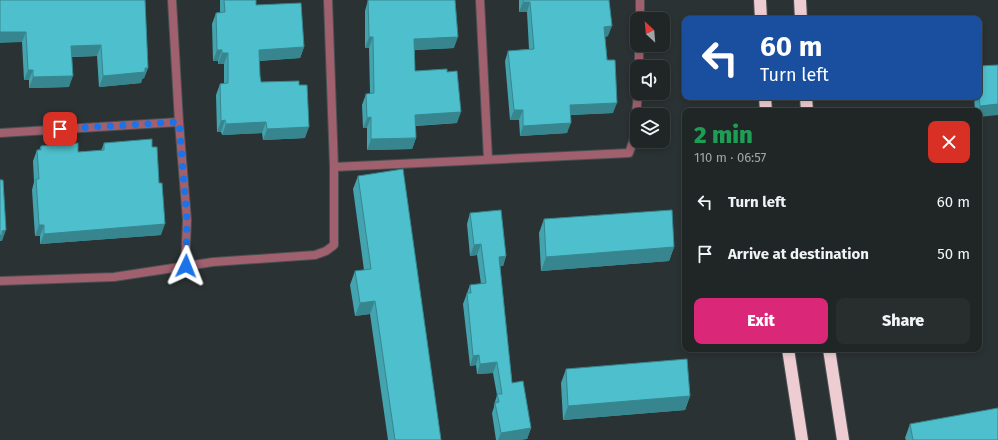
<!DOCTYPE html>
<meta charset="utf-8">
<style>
body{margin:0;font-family:"Fira Sans",sans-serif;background:#282e2e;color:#f1f3f6;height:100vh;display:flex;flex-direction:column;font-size:15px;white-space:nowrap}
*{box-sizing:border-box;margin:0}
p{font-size:13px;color:#a2a5a7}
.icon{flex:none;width:22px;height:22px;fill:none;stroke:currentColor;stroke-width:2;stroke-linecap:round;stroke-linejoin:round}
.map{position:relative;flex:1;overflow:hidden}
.sheet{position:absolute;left:682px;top:108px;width:300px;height:244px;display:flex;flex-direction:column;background:#202626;border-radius:8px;box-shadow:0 2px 6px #0003,0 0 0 1px #3d4343}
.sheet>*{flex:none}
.hud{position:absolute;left:682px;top:16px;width:300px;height:84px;border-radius:8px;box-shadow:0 2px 6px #0003,0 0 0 1px #3d4343;background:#1a4fa0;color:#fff;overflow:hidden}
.needle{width:26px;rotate:334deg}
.controls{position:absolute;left:630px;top:12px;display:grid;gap:8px}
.controls a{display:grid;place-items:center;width:40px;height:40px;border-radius:8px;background:#202626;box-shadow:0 2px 6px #0003,0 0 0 1px #3d4343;font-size:20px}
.pin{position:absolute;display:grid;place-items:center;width:34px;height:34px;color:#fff;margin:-17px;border-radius:8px;box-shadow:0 2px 6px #0006}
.me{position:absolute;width:44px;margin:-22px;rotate:2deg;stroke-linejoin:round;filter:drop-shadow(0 0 3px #0008)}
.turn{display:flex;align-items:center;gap:14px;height:84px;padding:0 12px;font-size:18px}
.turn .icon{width:52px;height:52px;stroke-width:2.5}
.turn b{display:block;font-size:28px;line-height:34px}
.round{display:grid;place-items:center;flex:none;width:42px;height:42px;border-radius:8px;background:#282e2e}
.headline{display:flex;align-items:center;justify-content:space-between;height:68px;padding:0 12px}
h1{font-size:24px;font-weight:800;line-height:30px;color:#1e9e55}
.cta{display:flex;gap:8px;margin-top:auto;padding:8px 12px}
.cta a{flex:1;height:46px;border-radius:8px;background:#db2777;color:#fff;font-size:16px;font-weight:800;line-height:46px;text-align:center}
.cta a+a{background:#282e2e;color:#f1f3f6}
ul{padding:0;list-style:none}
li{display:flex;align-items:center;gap:12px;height:52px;padding:0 12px}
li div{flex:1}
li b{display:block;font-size:15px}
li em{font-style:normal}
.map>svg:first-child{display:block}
</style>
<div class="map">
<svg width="998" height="440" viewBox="0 0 998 440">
<rect width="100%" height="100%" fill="#2b3233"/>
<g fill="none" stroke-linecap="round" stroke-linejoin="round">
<g stroke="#495051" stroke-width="10">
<g id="street">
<polyline points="172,0 179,122 187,220 185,266"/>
<polyline points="480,0 488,159"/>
<polyline points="640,19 640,0"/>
<polyline points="639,67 639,45"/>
<polyline points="0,133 179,122"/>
<polyline points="334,167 629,153 634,139 638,93"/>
<polyline points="0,281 114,277 213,262 315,255 326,251 334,245 334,167 328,0"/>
</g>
</g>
<g stroke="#495051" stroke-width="14">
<g id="highway">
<polyline points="760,0 761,19"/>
<polyline points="800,0 801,19"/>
<polyline points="765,97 766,111"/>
<polyline points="806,97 807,111"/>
<polyline points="788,349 802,440"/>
<polyline points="829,349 843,440"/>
</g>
</g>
<use href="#street" stroke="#a0606d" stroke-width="8"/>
<use href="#highway" stroke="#edccd2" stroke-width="12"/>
</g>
<g fill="#43a4af">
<polygon points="0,0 145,0 148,68 144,78 142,79 141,83 99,87 97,56 72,57 69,87 29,88 29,80 24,80 22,42"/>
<polygon points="220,0 256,0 256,5 304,47 300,58 259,61 260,76 261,82 305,138 263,140 262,133 222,135 221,132 217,132 216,95 220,84 224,83 224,64 218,64 218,61 213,61 212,24 216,13 220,13"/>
<polygon points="368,0 454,48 415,50 415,71 447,72 457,123 416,126 416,138 412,149 367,150 367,128 363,128 362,105 366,94 370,94 369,48 365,48 365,11"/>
<polygon points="519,0 609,0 608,36 605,37 613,113 571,115 567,133 520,136 519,120 510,120 505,61 508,51 529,49 527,12 519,12"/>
<polygon points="998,65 979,111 975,111 974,97 979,97"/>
<polygon points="104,143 152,147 161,235 40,244 40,236 35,236 32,190 34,182 33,161 37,150 39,150 41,146 78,152 101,151"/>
<polygon points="358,176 441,440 388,440 370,314 355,316 350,285 355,271 364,270 353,189"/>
<polygon points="470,213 506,256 503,266 500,266 512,383 531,428 527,439 518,440 496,440 492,413 494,407 494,405 497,395 493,373 477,374 476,365 470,366 463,304 470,285 481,284 477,255 470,256 467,224"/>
<polygon points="544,219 674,247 669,261 541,271 539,233"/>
<polygon points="566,369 690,396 685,410 563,420 561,383"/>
<polygon points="910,424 998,440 906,440 905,438"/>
</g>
<g fill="#37868f">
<polygon points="523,2 530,2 527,12 519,12"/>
<polygon points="612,26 608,36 600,37 604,27"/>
<polygon points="0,32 26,32 22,42 0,43"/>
<polygon points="369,37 373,37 369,48 365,48"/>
<polygon points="458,37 454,48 410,50 414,39"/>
<polygon points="101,45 97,56 67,57 71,46"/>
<polygon points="304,47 300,58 255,61 259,50"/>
<polygon points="217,50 222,50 218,61 213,61"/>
<polygon points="222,53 228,53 224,64 218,64"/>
<polygon points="148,68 144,78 142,79 141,83 99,87 103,76"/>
<polygon points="28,70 33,70 29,80 24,80"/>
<polygon points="73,76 69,87 29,88 33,77"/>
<polygon points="617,103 613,113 566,115 570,105"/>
<polygon points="998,104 998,115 979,117 979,111 978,111 980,106"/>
<polygon points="514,110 523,110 519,120 510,120"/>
<polygon points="461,112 457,123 411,126 415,115"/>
<polygon points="371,117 367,128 363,128 367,118"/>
<polygon points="225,120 221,132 217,132 221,121"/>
<polygon points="266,122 262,133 222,135 226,124"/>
<polygon points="571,123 567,133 520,136 523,126"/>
<polygon points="309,127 305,138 263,140 267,129"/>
<polygon points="416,138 412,149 367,150 371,139"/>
<polygon points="165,224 161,235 40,244 44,234"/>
<polygon points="39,225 44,225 40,236 35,236"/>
<polygon points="6,230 2,241 0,241 0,235 2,231"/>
<polygon points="481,244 477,255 470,256 474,245"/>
<polygon points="674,247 669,261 541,271 546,257"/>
<polygon points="506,256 503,266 495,267 499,257"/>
<polygon points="375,301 370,314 355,316 360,303"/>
<polygon points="479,355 476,365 470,366 473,356"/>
<polygon points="497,362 493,373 477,374 480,364"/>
<polygon points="690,396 685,410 563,420 568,406"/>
<polygon points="531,428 527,439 518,440 498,440 501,433"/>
</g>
<g fill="#4ebfcc" stroke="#37868f">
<polygon points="0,0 145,0 148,68 145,68 145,72 103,76 101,45 71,46 73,76 33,77 33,70 28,70 26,32 0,32"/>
<polygon points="224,0 256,0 256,5 301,3 304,47 259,50 260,76 261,82 299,81 299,85 307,85 309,127 267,129 266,122 226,124 225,120 221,121 220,84 228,83 228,53 222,53 222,50 217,50 216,13 225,12"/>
<polygon points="368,0 455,0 458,37 414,39 415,71 447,69 447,72 457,71 461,112 415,115 416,138 371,139 371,117 367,118 366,94 374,93 373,37 369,37"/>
<polygon points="523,0 609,0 612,26 604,27 607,60 615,60 617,103 570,105 571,123 523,126 523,110 514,110 508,51 534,49 530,2 523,2"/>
<polygon points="998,65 998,104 980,106 979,97 979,66"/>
<polygon points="152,139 152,147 157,147 159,183 162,183 165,224 44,234 44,225 39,225 36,179 39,179 37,150 41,150 41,146 78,143 78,152 104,150 104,143"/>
<polygon points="403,169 441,440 395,440 375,301 360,303 355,271 371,269 358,176"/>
<polygon points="0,179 0,180 3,180 6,230 2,231 2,235 0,235"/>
<polygon points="501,210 506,256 499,257 512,383 523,381 531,428 501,433 495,403 499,402 497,394 502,394 497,362 480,364 479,355 473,356 467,293 471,293 470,285 486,283 481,244 474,245 470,213"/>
<polygon points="672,210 674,247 546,257 544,219"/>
<polygon points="687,359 690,396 568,406 566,369"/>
<polygon points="998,408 998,440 913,440 910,424"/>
</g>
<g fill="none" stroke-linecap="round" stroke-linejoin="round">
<polyline stroke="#1a73e8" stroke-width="7" stroke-dasharray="0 12.6" points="60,129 179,122 187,220 186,266"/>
</g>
</svg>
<div class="controls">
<a><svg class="needle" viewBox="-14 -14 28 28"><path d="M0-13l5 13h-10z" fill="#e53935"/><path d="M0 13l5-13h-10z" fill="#a2a5a7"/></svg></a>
<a><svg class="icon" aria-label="sound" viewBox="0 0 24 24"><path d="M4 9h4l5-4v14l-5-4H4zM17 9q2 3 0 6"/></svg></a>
<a><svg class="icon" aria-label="layers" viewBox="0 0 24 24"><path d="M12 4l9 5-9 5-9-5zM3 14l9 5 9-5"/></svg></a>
</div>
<div class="pin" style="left:60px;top:129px;background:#d93025"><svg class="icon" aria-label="arrive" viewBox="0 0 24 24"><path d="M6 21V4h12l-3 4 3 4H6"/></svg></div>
<svg class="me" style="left:186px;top:266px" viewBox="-20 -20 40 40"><path d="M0-17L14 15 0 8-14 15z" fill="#1a73e8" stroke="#fff" stroke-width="4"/></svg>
<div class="hud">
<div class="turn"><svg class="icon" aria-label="left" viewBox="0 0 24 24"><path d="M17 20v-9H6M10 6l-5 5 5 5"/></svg><div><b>60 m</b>Turn left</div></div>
</div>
<section class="sheet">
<div class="headline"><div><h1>2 min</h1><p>110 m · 06:57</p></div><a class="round" style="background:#d93025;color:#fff"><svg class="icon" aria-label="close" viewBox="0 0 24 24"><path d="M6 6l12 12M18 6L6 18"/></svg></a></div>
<ul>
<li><svg class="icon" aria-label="left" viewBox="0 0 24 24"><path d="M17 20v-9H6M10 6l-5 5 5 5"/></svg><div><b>Turn left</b></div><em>60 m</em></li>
<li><svg class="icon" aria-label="arrive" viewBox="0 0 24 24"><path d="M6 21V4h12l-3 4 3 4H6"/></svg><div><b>Arrive at destination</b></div><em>50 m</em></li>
</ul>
<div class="cta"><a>Exit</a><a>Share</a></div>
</section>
</div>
